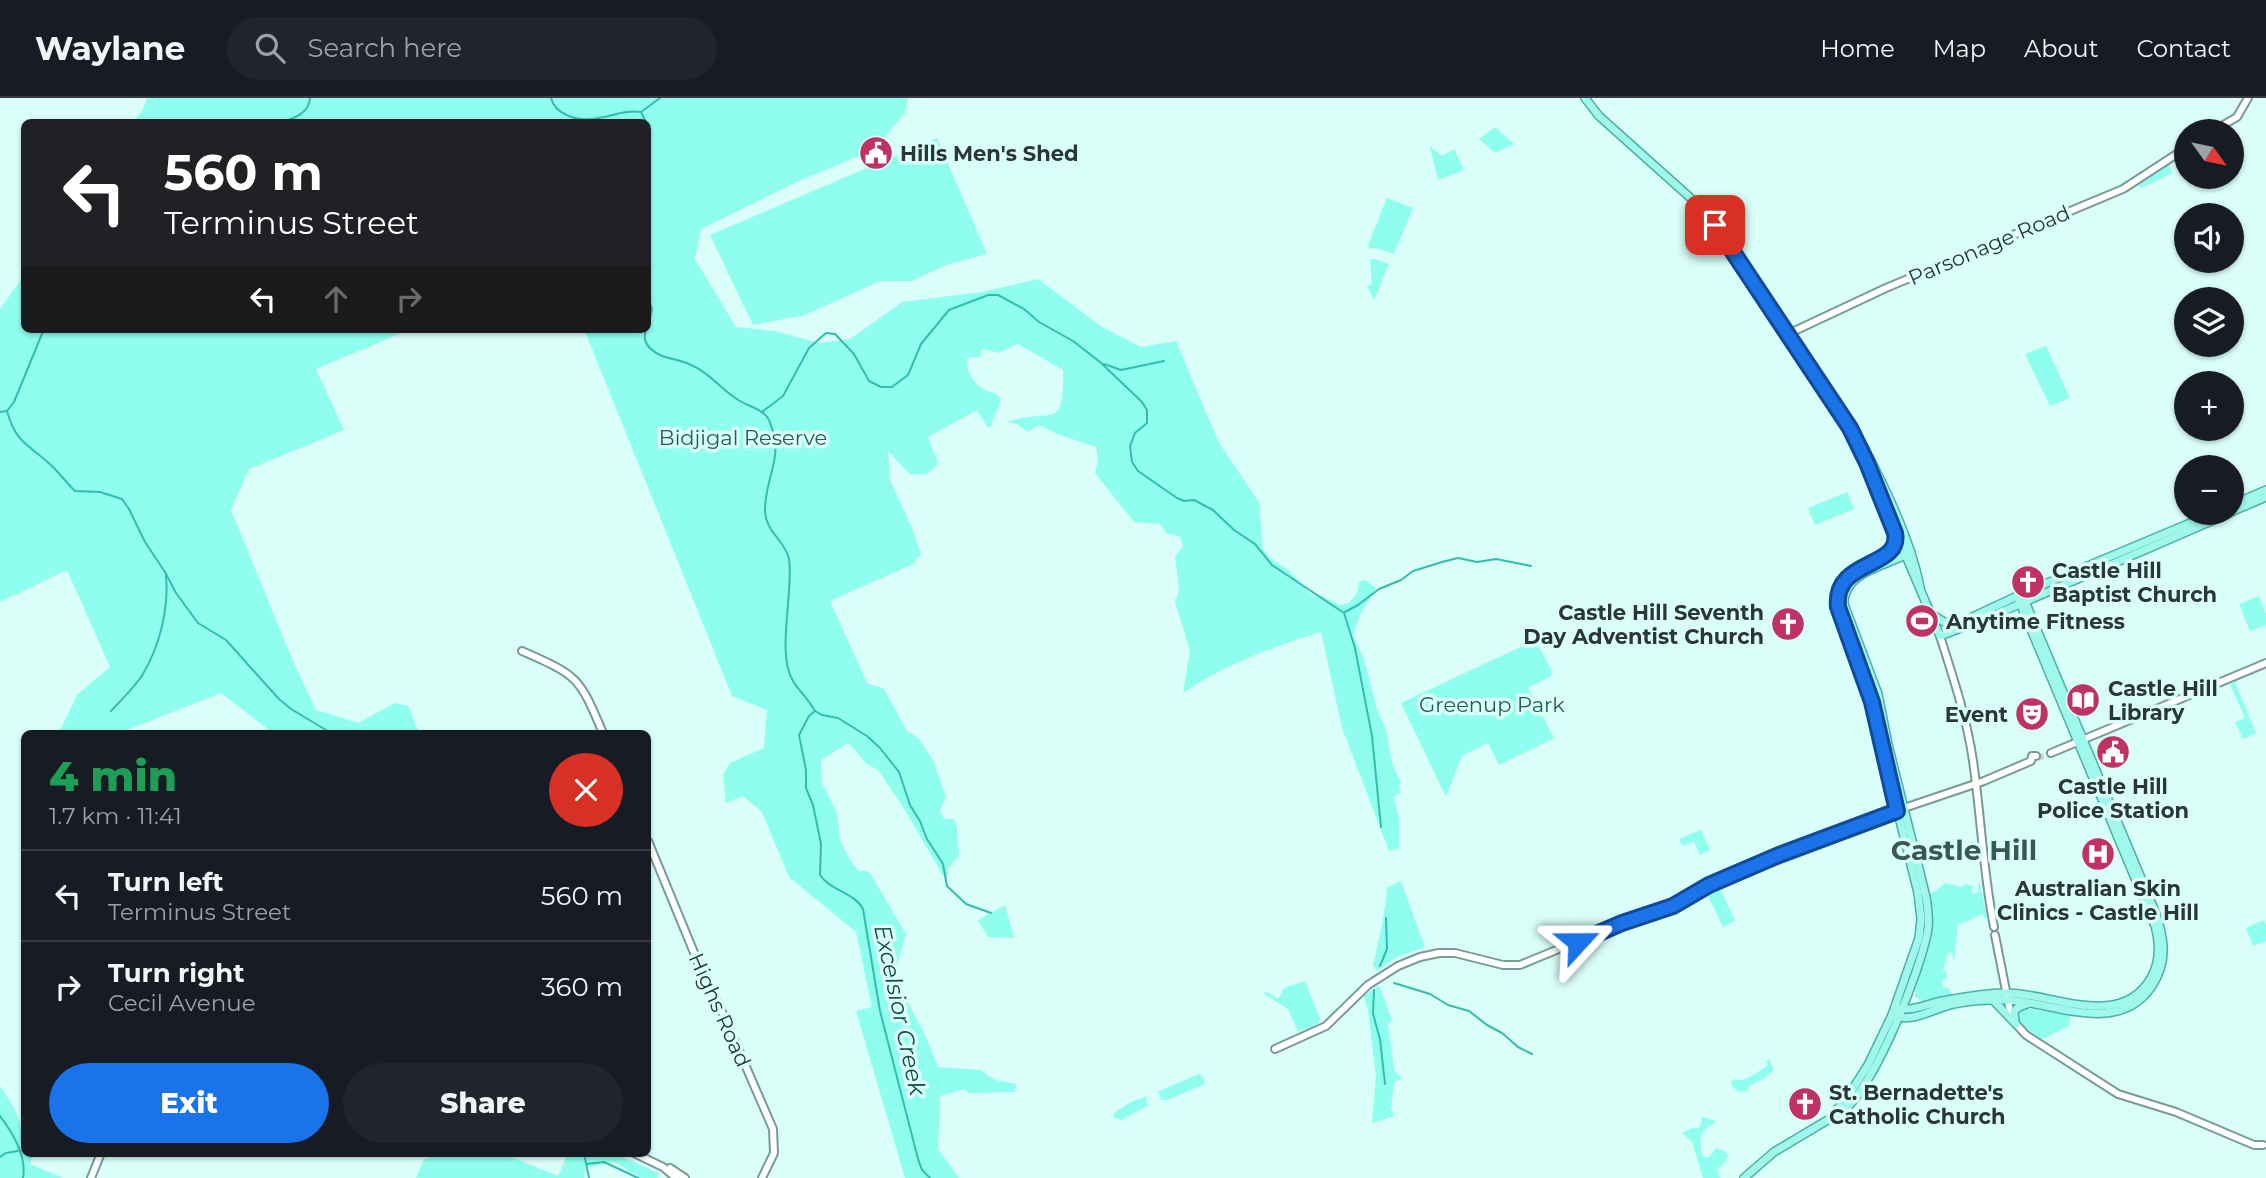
<!DOCTYPE html>
<meta charset="utf-8">
<style>
body{margin:0;font-family:Montserrat,sans-serif;background:#20242c;color:#f1f3f6;height:100vh;display:flex;flex-direction:column;font-size:26px;white-space:nowrap}
*{box-sizing:border-box;margin:0}
p{font-size:23px;color:#9ea1a6}
.icon{flex:none;width:38px;height:38px;fill:none;stroke:currentColor;stroke-width:2;stroke-linecap:round;stroke-linejoin:round}
.map{position:relative;flex:1;overflow:hidden}
.side{position:absolute;left:21px;top:632px;width:630px;height:427px;display:flex;flex-direction:column;background:#171b24;border-radius:10px;box-shadow:0 2px 5px #0004}
.side>*{flex:none}
.banner{position:absolute;left:21px;top:21px;width:630px;height:214px;border-radius:10px;box-shadow:0 2px 5px #0004;background:#202124;color:#fff;overflow:hidden}
.needle{width:46px;rotate:123deg}
.controls{position:absolute;left:2174px;top:21px;display:grid;gap:14px}
.controls a{display:grid;place-items:center;width:70px;height:70px;border-radius:50%;background:#171b24;box-shadow:0 2px 5px #0004;font-size:35px}
.pin{position:absolute;display:grid;place-items:center;width:60px;height:60px;color:#fff;margin:-30px;border-radius:14px;box-shadow:0 4px 10px #0006}
.me{position:absolute;width:77px;margin:-38px;rotate:66deg;stroke-linejoin:round;filter:drop-shadow(0 0 5px #0008)}
.turn{display:flex;align-items:center;gap:24px;height:147px;padding:0 28px;font-size:32px}
.turn .icon{width:91px;height:91px;stroke-width:2.5}
.turn b{display:block;font-size:49px;line-height:60px}
.lanes{display:flex;align-items:center;height:66px;padding:0 28px;background:#0003;justify-content:center;gap:35px;direction:ltr}
.lanes .off{opacity:.35}
.round{display:grid;place-items:center;flex:none;width:74px;height:74px;border-radius:37px;background:#20242c}
.headline{display:flex;align-items:center;justify-content:space-between;height:119px;padding:0 28px}
h1{font-size:42px;font-weight:800;line-height:52px;color:#1e9e55}
.cta{display:flex;gap:14px;margin-top:auto;padding:14px 28px}
.cta a{flex:1;height:80px;border-radius:42px;background:#1a73e8;color:#fff;font-size:28px;font-weight:800;line-height:80px;text-align:center}
.cta a+a{background:#20242c;color:#f1f3f6}
ul{padding:0;list-style:none}
li{display:flex;align-items:center;gap:21px;height:91px;padding:0 28px;border-top:2px solid #363941}
li div{flex:1}
li b{display:block;font-size:26px}
li em{font-style:normal}
header{display:flex;align-items:center;gap:42px;box-sizing:border-box;height:98px;padding:0 35px;background:#171b24;border-bottom:2px solid #363941}
header strong{font-size:33px}
nav{display:flex;gap:38px;margin-inline-start:auto;font-size:24px}
.search{width:490px;height:63px;background:#20242c;display:flex;align-items:center;gap:18px;box-sizing:border-box;padding:0 24px;border-radius:38px;color:#9ea1a6;font-size:26px}
.map>svg:first-child{display:block}
</style>
<header>
<strong>Waylane</strong>
<div class="search"><svg class="icon" aria-label="search" viewBox="0 0 24 24"><circle cx="10" cy="10" r="6"/><path d="M15 15l6 6"/></svg>Search here</div>
<nav><a>Home</a><a>Map</a><a>About</a><a>Contact</a></nav>
</header>
<div class="map">
<svg width="2266" height="1080" viewBox="0 0 2266 1080">
<rect width="100%" height="100%" fill="#dafef8"/>
<g fill="#8ffeee">
<path d="M 147,0 L 908,0 L 905,15 L 874,52 L 801,82 L 701,131 L 695,161 L 736,229 L 775,233 L 819,245 L 850,241 L 902,204 L 982,194 L 1038,181 L 1102,229 L 1141,249 L 1176,243 L 1219,345 L 1259,404 L 1263,451 L 1271,461 L 1287,471 L 1314,499 L 1317,496 L 1340,507 L 1349,505 L 1357,495 L 1359,484 L 1365,482 L 1376,490 L 1360,517 L 1353,538 C 1367,562 1370,585 1377,611 C 1380,620 1386,627 1387,636 C 1390,653 1391,669 1401,683 L 1399,688 L 1401,694 L 1394,698 L 1399,721 L 1399,750 L 1389,753 L 1342,630 L 1321,534 C 1275,548 1223,567 1183,595 L 1190,552 L 1175,504 L 1179,493 L 1175,458 L 1183,449 L 1180,439 L 1166,435 L 1160,426 L 1134,424 L 1095,375 L 1098,362 L 1096,349 L 1057,336 L 1039,327 L 1028,334 L 1017,326 L 1008,324 C 1051,308 1064,337 1063,272 L 1018,246 L 998,255 L 982,251 L 980,260 L 968,259 C 964,276 979,293 995,295 L 1001,301 C 999,312 993,318 991,328 L 988,330 L 977,312 L 928,339 L 938,364 C 931,377 925,377 910,376 L 888,353 L 890,382 L 912,430 L 921,456 L 913,466 L 830,503 L 867,585 L 884,591 L 907,633 L 918,640 L 933,662 L 946,699 L 940,713 L 944,721 L 954,721 L 957,729 L 959,758 L 948,770 L 948,776 L 945,781 L 905,712 L 878,672 L 867,666 L 848,645 L 821,662 L 822,685 L 837,715 L 840,742 L 850,762 L 859,773 L 866,773 L 870,775 L 906,836 L 894,878 L 927,941 L 938,969 L 980,972 L 995,982 L 1016,986 L 1015,994 L 969,995 L 964,991 L 940,998 L 938,1051 L 959,1080 L 905,1080 L 856,913 L 872,909 L 856,834 L 789,779 L 762,714 L 743,698 L 726,705 L 723,677 L 730,665 L 764,650 L 767,612 L 732,598 L 584,231 L 648,231 L 648,24 L 472,24 L 465,21 L 456,24 L 134,24 L 143,11 Z"/>
<polygon points="1495,29 1514,46 1495,55 1479,41"/>
<polygon points="937,40 987,156 946,167 912,183 880,183 805,217 753,227 710,137"/>
<polygon points="1430,48 1442,58 1454,51 1464,72 1438,82"/>
<polygon points="2168,65 2173,75 2141,90 2138,86"/>
<polygon points="1387,100 1413,110 1394,156 1379,151 1369,150 1368,147"/>
<polygon points="1370,161 1375,161 1389,166 1374,202 1367,188 1372,186"/>
<polygon points="24,178 24,231 411,231 316,271 344,332 249,371 231,412 293,563 316,612 358,625 395,605 408,608 419,635 273,635 221,595 119,635 59,635 77,597 110,569 67,472 0,504 0,211"/>
<polygon points="2046,248 2070,300 2050,308 2025,256"/>
<polygon points="1847,394 1854,411 1815,427 1808,410"/>
<polygon points="2259,498 2266,516 2266,527 2250,533 2239,506"/>
<polygon points="1533,543 1536,544 1551,571 1551,578 1528,590 1554,640 1499,667 1488,645 1462,658 1446,699 1401,605"/>
<polygon points="2235,584 2256,635 2243,641 2235,624 2245,620 2230,586"/>
<polygon points="1701,732 1710,752 1700,757 1694,744 1683,748 1679,741"/>
<path d="M 1401,783 L 1425,849 L 1397,859 L 1377,873 L 1373,867 C 1379,841 1385,816 1387,790 Z"/>
<polygon points="1945,785 1962,789 1964,786 1973,788 1972,795 1979,794 1978,786 1980,785 1987,820 1984,820 1983,816 1958,827 1954,865 1952,854 1948,855 1943,873 1946,873 1947,880 1942,883 1943,889 1950,891 1951,898 1922,903 1915,899 1915,894 1923,865 1929,801 1930,797"/>
<polygon points="1720,790 1735,823 1723,829 1707,796"/>
<polygon points="1005,807 1014,840 988,839 978,822"/>
<polygon points="2264,822 2266,827 2266,843 2253,848 2246,830"/>
<polygon points="1305,883 1320,921 1318,926 1298,934 1288,911 1264,896 1266,893 1278,901 1284,890"/>
<polygon points="1379,887 1392,922 1388,926 1394,972 1402,981 1394,984 1391,1011 1394,1018 1372,1025 1376,979 1368,913 1364,898"/>
<path d="M 2023,910 L 2071,917 L 2069,928 L 2042,941 C 2030,934 2020,928 2017,914 Z"/>
<path d="M 1769,961 L 1774,972 L 1767,977 L 1765,980 L 1749,988 L 1747,993 L 1738,994 L 1731,986 L 1733,981 C 1746,986 1758,973 1768,967 L 1766,963 Z"/>
<polygon points="1199,976 1203,979 1205,986 1167,1002 1161,1002 1160,997 1157,994"/>
<path d="M 0,988 C 17,1013 24,1025 24,1055 L 34,1055 L 30,1066 L 63,1080 L 0,1080 Z"/>
<polygon points="1147,998 1146,1004 1149,1007 1121,1022 1114,1019 1114,1015 1131,1004"/>
<path d="M 1704,1019 L 1715,1023 L 1714,1026 C 1698,1032 1699,1044 1703,1059 L 1709,1059 L 1716,1050 L 1725,1053 L 1728,1058 L 1724,1066 L 1717,1071 L 1720,1080 L 1703,1080 L 1692,1044 L 1682,1035 L 1692,1030 L 1699,1030 L 1702,1023 L 1701,1020 Z"/>
<polygon points="432,1055 501,1055 558,1078 568,1055 613,1055 659,1075 657,1080 641,1080 614,1064 585,1070 584,1080 416,1080 424,1061 429,1060"/>
</g>
<g fill="none" stroke-linecap="round" stroke-linejoin="round">
<g stroke="#33bdae" stroke-width="2">
<path d="M 551,0 C 555,16 576,23 592,21 C 608,20 625,11 641,14 L 646,24"/>
<polyline points="641,14 660,0"/>
<path d="M 283,24 C 295,20 309,15 310,0"/>
<polyline points="648,196 652,212 648,227"/>
<path d="M 646,231 C 644,239 644,244 650,250 C 660,261 676,260 689,266 C 711,275 721,292 740,303 C 748,308 758,310 764,316 C 767,318 769,321 770,325 C 785,360 764,380 765,414 C 766,434 786,444 789,461 C 794,494 776,555 793,583 C 799,593 809,602 815,613 L 809,618 L 799,637 L 806,672 L 806,690 L 813,707 L 821,746 L 820,777 C 831,793 854,794 863,811 L 880,913 L 918,1061 L 922,1072 L 930,1080"/>
<polyline points="1104,266 1121,272 1164,263"/>
<path d="M 7,313 C 16,346 29,346 52,368 C 60,376 67,385 75,393 L 100,394 L 122,401 L 129,411 L 145,444 L 165,474 L 176,495 L 198,525 L 226,542 L 279,601 L 291,611 L 331,635"/>
<polyline points="0,314 7,313 14,304 44,231"/>
<polyline points="762,314 783,298 809,250 826,235 835,236 854,256 869,283 881,289 892,289 908,277 921,246 949,212 988,197 998,197 1024,211 1039,224 1073,243 1100,264 1142,304 1147,312 1147,325 1135,335 1130,348 1132,364 1138,373 1177,400 1184,403 1194,402 1213,412 1234,432 1255,446 1272,467 1344,515 1355,550 1372,638 1381,729"/>
<polyline points="1345,514 1358,507 1379,491 1401,482 1413,473 1442,464 1458,460 1477,464 1496,461 1531,468"/>
<path d="M 111,613 C 121,602 135,589 143,576 C 160,547 169,511 166,477"/>
<polyline points="815,613 822,617 838,620 867,638 880,650 899,674 910,707 920,723 927,741 943,766 947,788 966,806 991,815"/>
<polyline points="1380,868 1387,851 1386,820"/>
<polyline points="1394,885 1430,896 1448,907 1469,913 1487,927 1502,935 1518,949 1532,956"/>
<polyline points="1374,892 1373,916 1380,941 1385,986"/>
<path d="M 0,1018 C 13,1035 27,1058 23,1080"/>
<polyline points="584,1055 589,1080"/>
<polyline points="0,1059 6,1055 18,1053"/>
<polyline points="587,1066 604,1064 638,1080"/>
</g>
<polyline stroke="#b7d6d1" stroke-width="6" stroke-dasharray="6 3" stroke-linecap="butt" points="2038,660 2051,655"/>
<g stroke="#7a9b95" stroke-width="10">
<g id="minor">
<polyline points="2213,33 2237,19 2248,0"/>
<polyline points="1788,236 1886,190 2123,91 2186,50"/>
<path d="M 1940,538 C 1953,579 1967,621 1973,663 C 1981,718 1983,774 1994,829"/>
<path d="M 522,553 C 579,578 579,579 603,635"/>
<polyline points="2051,655 2266,565"/>
<polyline points="1904,710 1984,683 2031,663 2032,658 2036,658"/>
<polyline points="648,743 702,874 723,916 773,1031 774,1055 762,1080"/>
<polyline points="1995,837 2010,913 2016,926 2026,937 2118,996 2176,1014 2254,1047 2263,1047"/>
<polyline points="1275,951 1326,928 1368,887 1398,868 1420,859 1439,855 1455,855 1503,867 1520,867 1571,846 1576,848 1578,843 1622,825 1673,808 1702,790 1795,750 1897,713"/>
<polyline points="634,1055 663,1069 676,1080"/>
<polyline points="670,1070 685,1080"/>
<polyline points="91,1080 101,1055"/>
</g>
</g>
<g stroke="#4db0a4" stroke-width="10">
<g id="major">
<path d="M 1585,0 L 1599,18 L 1704,112 L 1724,138 L 1859,340 C 1883,385 1910,439 1920,489"/>
<polyline points="1864,359 1940,538 1992,518 2230,415"/>
<polyline points="2231,407 2266,392"/>
<polyline points="2231,414 2266,399"/>
<polyline points="1933,517 1944,524 1957,525"/>
<polyline points="1951,529 2028,493 2214,415"/>
<polyline points="1993,902 2016,926"/>
<path d="M 1895,909 C 1910,915 1927,906 1942,903 C 1963,899 1985,895 2006,895 C 2052,895 2120,933 2151,880 C 2160,864 2160,846 2155,828 L 2017,498"/>
<path d="M 1892,917 C 1913,926 1933,910 1954,906 C 1967,903 1982,902 1996,902 C 2046,899 2116,942 2152,888 C 2169,862 2164,838 2154,811 L 2022,496"/>
<polyline points="2015,924 2014,913 2019,909 2027,906"/>
<path d="M 1835,1013 L 1845,1003 L 1868,967 L 1892,917 L 1919,840 L 1921,821 L 1918,795 L 1880,643 L 1872,604 L 1841,516 C 1822,460 1902,474 1895,435"/>
<path d="M 1744,1080 L 1774,1054 L 1831,1020 C 1868,1011 1922,869 1928,831 C 1929,821 1928,810 1926,799 L 1888,646 L 1878,596 L 1844,506 C 1843,473 1888,468 1911,454"/>
</g>
</g>
<use href="#minor" stroke="#fff" stroke-width="6"/>
<use href="#major" stroke="#a0f7ec" stroke-width="7"/>
</g>
<g fill="none" stroke-linecap="round" stroke-linejoin="round">
<g stroke="#114b97" stroke-width="18">
<path id="route" d="M 1578,844 L 1622,825 L 1673,808 L 1709,787 L 1779,757 L 1897,713 L 1872,604 L 1838,509 C 1833,460 1902,471 1895,435 L 1867,365 L 1850,330 L 1715,127"/>
</g>
<use href="#route" stroke="#1a73e8" stroke-width="12"/>
</g>
<defs>
<g id="civic-disc" transform="scale(1.75)"><circle r="9.5" fill="#bf3264" stroke="#dafef8"/><path d="M-.6-6.5H3V-4.5H.6V-3L4-1V1h2V6H-6V1h2V-1L-.6-3ZM-1.2 2.5V6h2.4V2.5Z" fill="#fff"/></g>
<g id="church-disc" transform="scale(1.75)"><circle r="9.5" fill="#bf3264" stroke="#dafef8"/><path d="M-1.2-6h2.4v3.5h3.3v2.4h-3.3V6h-2.4V-.1h-3.3v-2.4h3.3Z" fill="#fff"/></g>
<g id="stadium-disc" transform="scale(1.75)"><circle r="9.5" fill="#bf3264" stroke="#dafef8"/><path d="M0-5a6.5 5 0 1 0 0 10a6.5 5 0 1 0 0-10ZM-3.5-1.8h7v3.6h-7Z" fill="#fff"/></g>
<g id="library-disc" transform="scale(1.75)"><circle r="9.5" fill="#bf3264" stroke="#dafef8"/><path d="M-6-4Q-3-5.5-.7-3.5V5Q-3 3-6 4ZM6-4Q3-5.5 .7-3.5V5Q3 3 6 4Z" fill="#fff"/></g>
<g id="theatre-disc" transform="scale(1.75)"><circle r="9.5" fill="#bf3264" stroke="#dafef8"/><path d="M-5-5.5Q0-4 5-5.5V0Q5 5 0 6Q-5 5-5 0ZM-3.3-2.5H-1v1.5H-3.3ZM1-2.5H3.3v1.5H1ZM-2.8 1Q0 5.5 2.8 1Z" fill="#fff"/></g>
<g id="hospital-disc" transform="scale(1.75)"><circle r="9.5" fill="#bf3264" stroke="#dafef8"/><path d="M-5-5h3v3.5h4V-5h3V5h-3V1.5h-4V5h-3Z" fill="#fff"/></g>
</defs>
<g fill-rule="evenodd">
<use href="#civic-disc" x="876" y="55"/>
<use href="#church-disc" x="2028" y="484"/>
<use href="#stadium-disc" x="1922" y="523"/>
<use href="#church-disc" x="1788" y="526"/>
<use href="#library-disc" x="2083" y="602"/>
<use href="#theatre-disc" x="2032" y="616"/>
<use href="#civic-disc" x="2113" y="654"/>
<use href="#hospital-disc" x="2098" y="756"/>
<use href="#church-disc" x="1805" y="1006"/>
</g>
<g text-anchor="middle" dominant-baseline="central" stroke-width="7" stroke-linejoin="round" paint-order="stroke">
<g font-size="21" font-weight="bold" fill="#2a3735" stroke="#dafef8" text-anchor="start">
<text x="900" y="55">Hills Men's Shed</text>
<text x="2052" y="472">Castle Hill<tspan x="2052" dy="24">Baptist Church</tspan></text>
<text x="1764" y="514" text-anchor="end">Castle Hill Seventh<tspan x="1764" dy="24">Day Adventist Church</tspan></text>
<text x="1946" y="523">Anytime Fitness</text>
<text x="2108" y="590">Castle Hill<tspan x="2108" dy="24">Library</tspan></text>
<text x="2008" y="616" text-anchor="end">Event</text>
<text x="2113" y="688" text-anchor="middle">Castle Hill<tspan x="2113" dy="24">Police Station</tspan></text>
<text x="2098" y="790" text-anchor="middle">Australian Skin<tspan x="2098" dy="24">Clinics - Castle Hill</tspan></text>
<text x="1829" y="994">St. Bernadette's<tspan x="1829" dy="24">Catholic Church</tspan></text>
</g>
<g font-size="21" fill="#2a3735" stroke="#dafef8">
<text transform="translate(1989 147) rotate(-23)">Parsonage Road</text>
<text transform="translate(720 912) rotate(66)">Highs Road</text>
</g>
<g font-size="21" fill="#265c55" stroke="#dafef8">
<text x="743" y="339">Bidjigal Reserve</text>
<text x="1492" y="606">Greenup Park</text>
</g>
<g font-size="23" font-style="italic" fill="#114b44" stroke="#dafef8">
<text transform="translate(900 912) rotate(78)">Excelsior Creek</text>
</g>
<g font-size="28" font-weight="bold" fill="#385853" stroke="#dafef8">
<text x="1964" y="752">Castle Hill</text>
</g>
</g>
</svg>
<div class="controls">
<a><svg class="needle" viewBox="-14 -14 28 28"><path d="M0-13l5 13h-10z" fill="#e53935"/><path d="M0 13l5-13h-10z" fill="#9ea1a6"/></svg></a>
<a><svg class="icon" aria-label="sound" viewBox="0 0 24 24"><path d="M4 9h4l5-4v14l-5-4H4zM17 9q2 3 0 6"/></svg></a>
<a><svg class="icon" aria-label="layers" viewBox="0 0 24 24"><path d="M12 4l9 5-9 5-9-5zM3 14l9 5 9-5"/></svg></a>
<a>+</a>
<a>−</a>
</div>
<div class="pin" style="left:1715px;top:127px;background:#d93025"><svg class="icon" aria-label="arrive" viewBox="0 0 24 24"><path d="M6 21V4h12l-3 4 3 4H6"/></svg></div>
<svg class="me" style="left:1578px;top:844px" viewBox="-20 -20 40 40"><path d="M0-17L14 15 0 8-14 15z" fill="#1a73e8" stroke="#fff" stroke-width="4"/></svg>
<div class="banner">
<div class="turn"><svg class="icon" aria-label="left" viewBox="0 0 24 24"><path d="M17 20v-9H6M10 6l-5 5 5 5"/></svg><div><b>560 m</b>Terminus Street</div></div>
<div class="lanes"><svg class="icon" aria-label="left" viewBox="0 0 24 24"><path d="M17 20v-9H6M10 6l-5 5 5 5"/></svg><svg class="icon off" aria-label="ahead" viewBox="0 0 24 24"><path d="M12 20V5M6 11l6-6 6 6"/></svg><svg class="icon off" aria-label="right" viewBox="0 0 24 24"><path d="M7 20v-9h11M14 6l5 5-5 5"/></svg></div>
</div>
<section class="side">
<div class="headline"><div><h1>4 min</h1><p>1.7 km · 11:41</p></div><a class="round" style="background:#d93025;color:#fff"><svg class="icon" aria-label="close" viewBox="0 0 24 24"><path d="M6 6l12 12M18 6L6 18"/></svg></a></div>
<ul>
<li><svg class="icon" aria-label="left" viewBox="0 0 24 24"><path d="M17 20v-9H6M10 6l-5 5 5 5"/></svg><div><b>Turn left</b><p>Terminus Street</p></div><em>560 m</em></li>
<li><svg class="icon" aria-label="right" viewBox="0 0 24 24"><path d="M7 20v-9h11M14 6l5 5-5 5"/></svg><div><b>Turn right</b><p>Cecil Avenue</p></div><em>360 m</em></li>
</ul>
<div class="cta"><a>Exit</a><a>Share</a></div>
</section>
</div>
